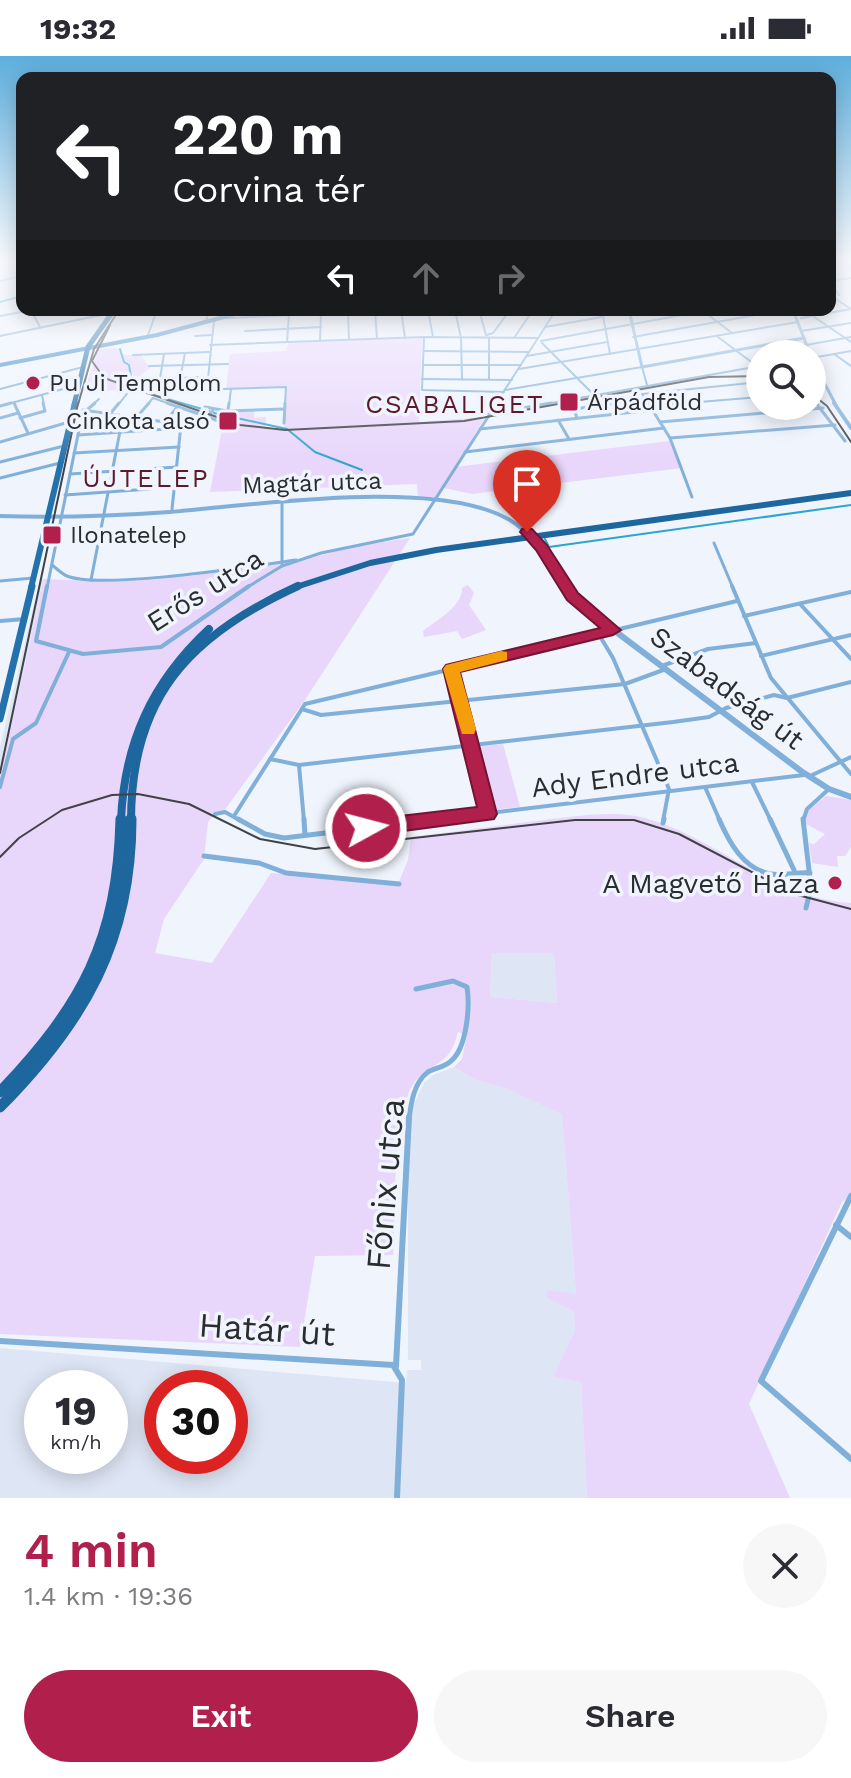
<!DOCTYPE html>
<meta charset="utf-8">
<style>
body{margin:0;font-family:"Work Sans",sans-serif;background:#f7f7f7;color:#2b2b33;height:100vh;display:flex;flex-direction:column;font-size:30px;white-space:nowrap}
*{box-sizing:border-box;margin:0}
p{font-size:26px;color:#7c7c81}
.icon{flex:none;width:44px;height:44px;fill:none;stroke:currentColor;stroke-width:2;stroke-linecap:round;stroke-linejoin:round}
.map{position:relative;height:1442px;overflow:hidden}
.details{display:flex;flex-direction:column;background:#fff;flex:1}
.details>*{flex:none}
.guide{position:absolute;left:16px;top:16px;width:820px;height:244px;border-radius:16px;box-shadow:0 4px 20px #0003;background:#202124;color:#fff;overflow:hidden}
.fabs{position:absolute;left:746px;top:284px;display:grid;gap:16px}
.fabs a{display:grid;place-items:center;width:80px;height:80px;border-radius:50%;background:#fff;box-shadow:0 4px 20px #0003;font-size:40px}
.speed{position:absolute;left:24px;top:1314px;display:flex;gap:16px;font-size:40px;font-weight:700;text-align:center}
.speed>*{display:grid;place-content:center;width:104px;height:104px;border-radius:50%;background:#fff;box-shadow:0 4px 20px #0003;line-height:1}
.speed small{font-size:20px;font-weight:400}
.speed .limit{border:12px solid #d22;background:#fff;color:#111}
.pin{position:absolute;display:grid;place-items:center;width:68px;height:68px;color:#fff;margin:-82px -34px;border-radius:50% 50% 50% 0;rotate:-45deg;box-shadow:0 0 8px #0007}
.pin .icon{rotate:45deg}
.me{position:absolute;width:88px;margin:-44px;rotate:83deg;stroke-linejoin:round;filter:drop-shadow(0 0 6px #0008)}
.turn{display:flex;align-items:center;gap:28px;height:168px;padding:0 24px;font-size:36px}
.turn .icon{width:104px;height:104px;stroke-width:2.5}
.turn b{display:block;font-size:56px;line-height:68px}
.lanes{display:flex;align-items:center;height:76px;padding:0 24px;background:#0003;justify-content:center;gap:40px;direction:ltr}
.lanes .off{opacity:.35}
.round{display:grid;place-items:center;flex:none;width:84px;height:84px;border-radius:42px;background:#f7f7f7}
.overview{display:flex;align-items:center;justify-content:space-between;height:136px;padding:0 24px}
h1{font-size:48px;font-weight:600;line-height:60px;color:#b1204d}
.button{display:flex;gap:16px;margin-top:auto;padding:16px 24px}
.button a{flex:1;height:92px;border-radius:48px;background:#b1204d;color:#fff;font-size:32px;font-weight:600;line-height:92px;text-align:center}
.button a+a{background:#f7f7f7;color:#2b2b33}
.status{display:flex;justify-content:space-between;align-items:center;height:56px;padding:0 40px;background:#fff;direction:ltr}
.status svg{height:22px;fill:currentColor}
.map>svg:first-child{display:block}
</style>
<div class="status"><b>19:32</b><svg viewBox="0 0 49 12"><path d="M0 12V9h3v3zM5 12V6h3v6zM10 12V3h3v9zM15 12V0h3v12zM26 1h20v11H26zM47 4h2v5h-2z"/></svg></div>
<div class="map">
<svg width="851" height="1442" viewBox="0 0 851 1442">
<rect width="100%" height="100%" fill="#eff4fd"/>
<g fill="#dee5f4" fill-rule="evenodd">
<polygon points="40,523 44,523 0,720 0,691"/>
<polygon points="492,897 554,897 557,947 490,941"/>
<path d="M 454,1011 L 476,1024 L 505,1032 L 562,1057 L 576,1238 L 546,1235 L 547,1242 L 574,1254 L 575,1274 L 553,1321 L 581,1326 L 587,1442 L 0,1442 L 0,1292 L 406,1327 L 407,1314 L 421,1314 L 421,1304 L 408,1304 L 408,1089 L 411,1055 L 424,1027 L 433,1019 ZM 42,1332 L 110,1332 L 110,1400 L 42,1400 ZM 162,1332 L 230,1332 L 230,1400 L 162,1400 Z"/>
</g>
<g fill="#e9d6fb" fill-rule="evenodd">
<polygon points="422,282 419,366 485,361 455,411 670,385 682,412 472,438 444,432 437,441 418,441 417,428 210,436 224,363 211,359 214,355 254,355 254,362 266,361 266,372 284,372 287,331 226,333 230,298 286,295 288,287"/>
<polygon points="117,292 125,299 141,299 150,312 137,322 135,334 84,335 99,293"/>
<path d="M 410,482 L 305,644 L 221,759 L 215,758 L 208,766 L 204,803 L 164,863 L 155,897 L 212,907 L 271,817 L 398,828 L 408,804 L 411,781 C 457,775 504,769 551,763 C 578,760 609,755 636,760 C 712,776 772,844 851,847 L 851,1139 L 842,1146 L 749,1348 L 790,1442 L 587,1442 L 581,1326 L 553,1321 L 575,1274 L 574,1255 L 547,1242 L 546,1234 L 576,1238 L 562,1058 L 505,1032 L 476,1024 L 454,1011 L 462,1003 L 467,979 L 458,976 C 448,1019 423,1001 408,1039 C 392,1078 396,1156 393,1199 L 315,1200 L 300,1291 L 0,1278 L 0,720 L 44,523 L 91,525 L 191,520 L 283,505 L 285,510 L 349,491 ZM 492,897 L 554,897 L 557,947 L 490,941 Z"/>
<path d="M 468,529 L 474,537 L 469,549 L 486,574 L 462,583 L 457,575 L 424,581 L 423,575 C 437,564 463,550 462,532 Z"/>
<polygon points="503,688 520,751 490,754 475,691"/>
<polygon points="826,740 851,744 851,791 845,800 837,800 838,811 812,807 809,787 814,788 825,778 804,767 806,756"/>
</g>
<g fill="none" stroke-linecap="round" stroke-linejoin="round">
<g stroke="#2da5cd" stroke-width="2">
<polyline points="0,246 22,240"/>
<polyline points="120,293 124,306 129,309 133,333 209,355"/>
<polyline points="214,357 287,373 315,396 362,414"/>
<polyline points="545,483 549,491 851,449"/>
</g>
<g stroke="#80afd9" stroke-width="2">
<polyline points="845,205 851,214"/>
<polyline points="0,225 22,220"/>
<polyline points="839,239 830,225 851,222"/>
<polyline points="834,242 851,253"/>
<polyline points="31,254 40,271"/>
<polyline points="401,254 405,282"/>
<polyline points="428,254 433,281"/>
<polyline points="455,254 461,282 462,323"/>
<polyline points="479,254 486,279"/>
<polyline points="542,254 569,254"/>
<polyline points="602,254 610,298"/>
<polyline points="804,254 851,286"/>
<polyline points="375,255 377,283"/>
<polyline points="703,255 732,277"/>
<polyline points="348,256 349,284"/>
<polyline points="0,260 32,254"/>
<polyline points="227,262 409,254"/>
<polyline points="801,262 851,253"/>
<polyline points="205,267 210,254"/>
<polyline points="545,271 602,261"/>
<polyline points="245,275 321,271"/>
<polyline points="801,275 851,267"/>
<polyline points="148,279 157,254"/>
<polyline points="487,279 493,277 510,254"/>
<polyline points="0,280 111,257"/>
<polyline points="195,280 211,279"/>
<polyline points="424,281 422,334 504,336"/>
<polyline points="633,281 783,254"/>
<polyline points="718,281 758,311"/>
<polyline points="489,282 489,323"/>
<polyline points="514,282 533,254"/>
<polyline points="320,285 321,257"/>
<polyline points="541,285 709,254"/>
<polyline points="287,286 289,258"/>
<polyline points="542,287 603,348"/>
<polyline points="210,289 424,281 538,282"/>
<polyline points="806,289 851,281"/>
<polyline points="424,295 529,296"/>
<polyline points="164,298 158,335 286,331 285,349"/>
<polyline points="834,298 851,310"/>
<polyline points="133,299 209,296"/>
<polyline points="527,300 607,286"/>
<polyline points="812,302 851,295"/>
<polyline points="423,309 521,309"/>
<polyline points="149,310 228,308"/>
<polyline points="519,313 798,266"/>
<polyline points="140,323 206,321"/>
<polyline points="422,323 512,324"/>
<polyline points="812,325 820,325"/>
<polyline points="207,332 214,265"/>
<polyline points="0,333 83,311"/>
<polyline points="178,334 185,297"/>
<polyline points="505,334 642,311 647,329"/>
<polyline points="42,339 44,349"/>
<polyline points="812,342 817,349"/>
<polyline points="14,346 15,349"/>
<polyline points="4,349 78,329"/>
<polyline points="92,349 99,343"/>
<polyline points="118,349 130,334 120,331"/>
<polyline points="147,349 153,342 173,349"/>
<polyline points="229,349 231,333"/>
<polyline points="495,349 556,254"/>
<polyline points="540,349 760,310"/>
<polyline points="603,349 645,343"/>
<polyline points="649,349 642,338 760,326"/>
<polyline points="663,349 760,341"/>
</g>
<g stroke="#80afd9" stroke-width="3">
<polyline points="14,347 28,377"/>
<polyline points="167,347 222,366"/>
<polyline points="648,347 670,382 692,441"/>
<polyline points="816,347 845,385"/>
<polyline points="0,350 11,347"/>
<polyline points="650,350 688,347"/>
<polyline points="205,351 227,355 284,353"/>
<polyline points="88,353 95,347"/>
<polyline points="228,354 229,347"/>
<polyline points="110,358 119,347"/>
<polyline points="489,358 551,347"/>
<polyline points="0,362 18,357"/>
<polyline points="20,362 45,355 43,347"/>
<polyline points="136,362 149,347"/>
<polyline points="577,362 574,353 617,347"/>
<polyline points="558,364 569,383"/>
<polyline points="165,366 178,350"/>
<polyline points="660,366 823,352"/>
<polyline points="284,367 285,347"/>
<polyline points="480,373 652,354"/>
<polyline points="78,379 181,372"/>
<polyline points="670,382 835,369"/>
<polyline points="0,386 69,366"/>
<polyline points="465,396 664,372"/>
<polyline points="74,397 179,391"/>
<polyline points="0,406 64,390"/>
<polyline points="70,418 177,411"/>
<polyline points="0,422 60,407"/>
<polyline points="65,439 150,433"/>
<polyline points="172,453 181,369"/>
<polyline points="714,487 733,532"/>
<path d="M 52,509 C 56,512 62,518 67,520 C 101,534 253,510 296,504"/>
<polyline points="282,510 321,497 413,478 497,347"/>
<polyline points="91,524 123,360"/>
<polyline points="0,525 33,522"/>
<polyline points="47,532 83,354 165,366 205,365 213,354"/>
<polyline points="246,532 282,510 282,446"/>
</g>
<g stroke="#80afd9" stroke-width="4">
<polyline points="47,530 36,585 83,598 161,591 249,530"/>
<polyline points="732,530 771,622 851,718"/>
<polyline points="800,548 851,603"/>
<polyline points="744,560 851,536"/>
<polyline points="0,565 25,563"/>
<polyline points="598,577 613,602 669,733 663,765"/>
<polyline points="761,600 851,579"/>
<polyline points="662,610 708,593 756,587"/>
<polyline points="451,613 488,758"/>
<polyline points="302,653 321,659 625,628 666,613"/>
<polyline points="270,703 299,709 673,666 709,661 726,652 774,639 787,642 851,626"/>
<polyline points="299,709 304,765"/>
<polyline points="810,720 851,701"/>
<polyline points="752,726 771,765"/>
<polyline points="0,731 13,683 36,667 69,596"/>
<polyline points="705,731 720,765"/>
<polyline points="215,758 225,756 241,765"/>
<polyline points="234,760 305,648 737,545"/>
<polyline points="424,765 804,719"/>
<polyline points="803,765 807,753 829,733"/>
</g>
<g stroke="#80afd9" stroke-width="5">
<polyline points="238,763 265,778 284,782 441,763"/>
<polyline points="304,763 305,779"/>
<path d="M 719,763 C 729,786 743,813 771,818 C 783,820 797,816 810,817"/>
<polyline points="770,763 794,814"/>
<polyline points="803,763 811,831 806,852"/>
<polyline points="663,767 664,763"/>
<polyline points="204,800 259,807 286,817 399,828"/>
<path d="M 409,1063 C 411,1047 414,1026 428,1016 C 435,1012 445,1011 451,1005 C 467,992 470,950 467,931 L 453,925 L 416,933"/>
</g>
<g stroke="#80afd9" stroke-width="6">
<polyline points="851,1140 761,1325 851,1403"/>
<polyline points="836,1169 851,1181"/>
<polyline points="0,1285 393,1309 402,1324 397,1442"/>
<polyline points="396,1310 409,1061"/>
</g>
<g stroke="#80afd9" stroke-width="3">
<polyline points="629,254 642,311 804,282"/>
<polyline points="793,254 810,298"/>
<polyline points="812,304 836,349"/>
</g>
<g stroke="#80afd9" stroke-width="4">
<polyline points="834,347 851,372"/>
<path d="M 0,460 C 57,462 114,460 170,456 C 256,449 435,422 508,463 C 535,478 549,507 566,532"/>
</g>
<polyline stroke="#80afd9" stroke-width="6" points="565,530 587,554 801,715 829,733 851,741"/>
<polyline stroke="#408cca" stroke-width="4" points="0,309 157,279 250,254"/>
<polyline stroke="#2372ae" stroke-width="5" points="74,349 88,291 114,254"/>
<polyline stroke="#2372ae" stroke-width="6" points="31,532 75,347"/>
<polyline stroke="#2372ae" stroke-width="7" points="0,663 32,530"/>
<polyline stroke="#1d669e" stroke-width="6" points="293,532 370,507 436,494 851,437"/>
<g stroke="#1d669e" stroke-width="8">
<path d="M 121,765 C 124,687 152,626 209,573"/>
<path d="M 131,765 C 131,641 190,579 298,530"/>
</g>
<g stroke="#1d669e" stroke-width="11">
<path d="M 0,1036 C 83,949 118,884 121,763"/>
<path d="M 0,1051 C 84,966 131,885 131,763"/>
</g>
<g stroke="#404247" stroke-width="2">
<polyline points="110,269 92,305 104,322 240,369 285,374 464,365 709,321 760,320"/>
<polyline points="812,338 827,350 851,386"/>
<polyline points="0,717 77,352 94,293 119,254"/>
<polyline points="0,801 19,782 62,754 112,739 138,738 189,748 260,783 315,793 575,764 634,764 679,778 794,838 851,853"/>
</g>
</g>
<linearGradient id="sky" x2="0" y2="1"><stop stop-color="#5daedd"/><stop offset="0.5" stop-color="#f8fafe"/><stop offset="1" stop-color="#f8fafe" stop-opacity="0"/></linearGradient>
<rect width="851" height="407" fill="url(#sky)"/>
<polygon fill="#b1204d" stroke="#731532" stroke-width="2" points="522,473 532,473 547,489 578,537 621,574 613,579 460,616 497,758 494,763 366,780 359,778 357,772 366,764 477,751 443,613 446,609 600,572 567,544 536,494 520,476"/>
<polygon fill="#f59e0b" points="501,595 507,596 507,604 460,616 476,673 474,678 462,678 443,613 446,609"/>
<g fill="#b1204d" stroke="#eff4fd" stroke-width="3">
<circle cx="33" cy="327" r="8"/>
<rect x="559" y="336" width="20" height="20" rx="4"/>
<rect x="218" y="355" width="20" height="20" rx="4"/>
<rect x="42" y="469" width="20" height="20" rx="4"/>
<circle cx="835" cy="827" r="8"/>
</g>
<g text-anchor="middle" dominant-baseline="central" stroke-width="7" stroke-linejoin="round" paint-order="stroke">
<g font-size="24" fill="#2a2c30" stroke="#eff4fd" text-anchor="start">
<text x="49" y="327">Pu Ji Templom</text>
<text x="587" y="346">Árpádföld</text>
<text x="210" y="365" text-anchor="end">Cinkota alsó</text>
<text x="70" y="479">Ilonatelep</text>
</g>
<g font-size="24" fill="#2a2c30" stroke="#eff4fd">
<text transform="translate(312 427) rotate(-2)">Magtár utca</text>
</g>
<g font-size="26" letter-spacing="2" fill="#5e192a" stroke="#eff4fd">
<text x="455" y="348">CSABALIGET</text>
<text x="146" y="422">ÚJTELEP</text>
</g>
<g font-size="28" fill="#2a2c30" stroke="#eff4fd">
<text transform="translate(205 534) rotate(-32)">Erős utca</text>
<text transform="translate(727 632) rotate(37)">Szabadság út</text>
<text transform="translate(635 719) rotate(-7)">Ady Endre utca</text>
</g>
<g font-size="28" fill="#2a2c30" stroke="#eff4fd" text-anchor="end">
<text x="819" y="827">A Magvető Háza</text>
</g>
<g font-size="34" fill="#2a2c30" stroke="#eff4fd">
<text transform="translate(385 1128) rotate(-85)">Főnix utca</text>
<text transform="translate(267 1273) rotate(4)">Határ út</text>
</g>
</g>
</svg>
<div class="fabs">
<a><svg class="icon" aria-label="search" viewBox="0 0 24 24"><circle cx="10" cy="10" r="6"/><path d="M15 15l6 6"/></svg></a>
</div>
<div class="speed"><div>19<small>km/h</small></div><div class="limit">30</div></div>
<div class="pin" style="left:527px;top:476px;background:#d93025"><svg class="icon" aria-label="arrive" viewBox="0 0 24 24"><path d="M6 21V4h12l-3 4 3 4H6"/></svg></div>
<svg class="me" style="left:366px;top:772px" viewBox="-20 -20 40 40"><circle r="17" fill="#b1204d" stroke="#fff" stroke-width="3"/><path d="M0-11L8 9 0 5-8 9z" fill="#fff"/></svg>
<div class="guide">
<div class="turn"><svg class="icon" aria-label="left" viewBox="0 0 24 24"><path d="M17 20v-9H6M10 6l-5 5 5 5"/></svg><div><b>220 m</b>Corvina tér</div></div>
<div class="lanes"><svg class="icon" aria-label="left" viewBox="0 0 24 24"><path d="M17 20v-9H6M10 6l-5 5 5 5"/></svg><svg class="icon off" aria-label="ahead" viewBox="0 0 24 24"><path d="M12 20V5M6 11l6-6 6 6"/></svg><svg class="icon off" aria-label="right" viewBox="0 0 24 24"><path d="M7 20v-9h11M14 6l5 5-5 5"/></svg></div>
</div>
</div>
<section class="details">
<div class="overview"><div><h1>4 min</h1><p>1.4 km · 19:36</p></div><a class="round"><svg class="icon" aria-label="close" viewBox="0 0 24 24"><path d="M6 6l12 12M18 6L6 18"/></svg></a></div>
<div class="button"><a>Exit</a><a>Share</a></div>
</section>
